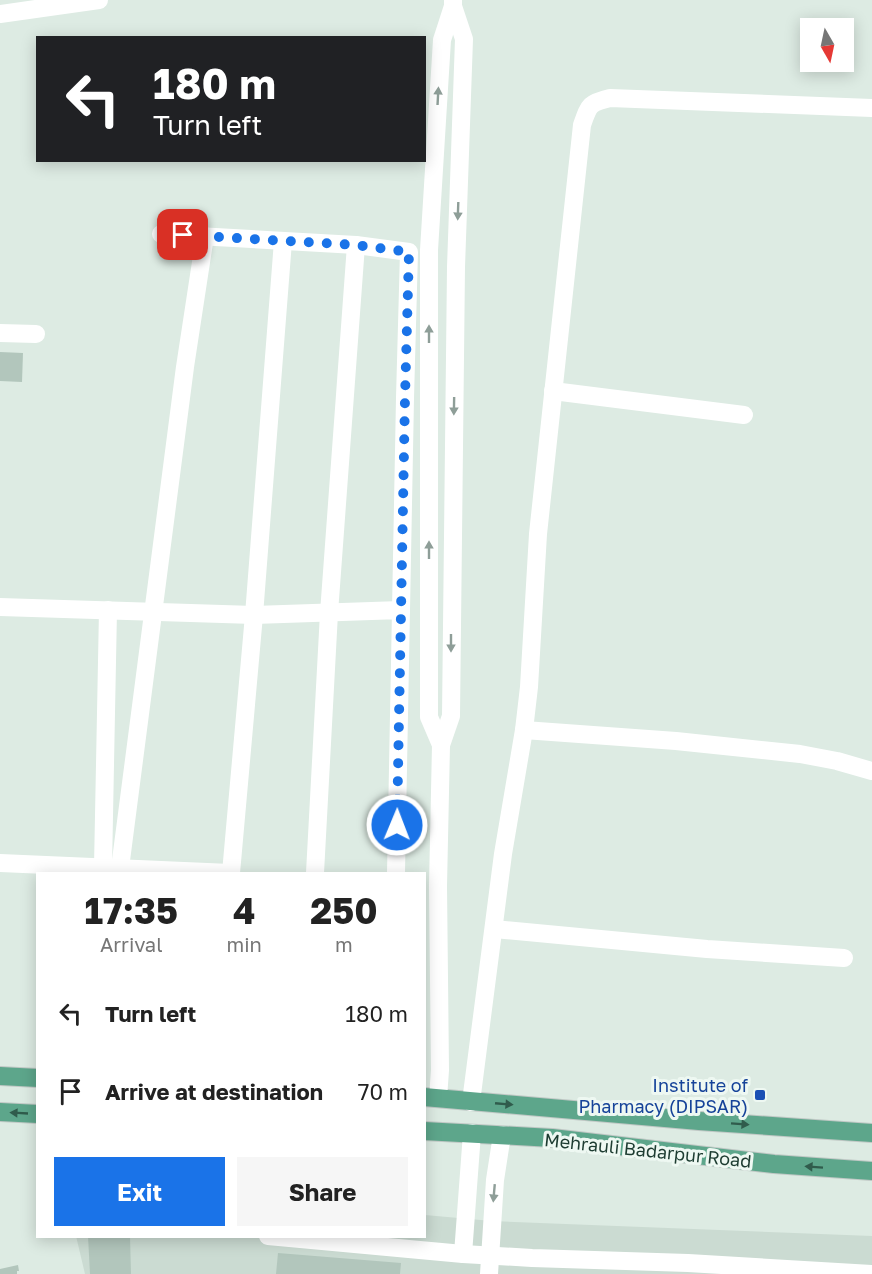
<!DOCTYPE html>
<style>
body{margin:0;font-family:"Golos Text",sans-serif;background:#f6f6f6;color:#222;height:100vh;display:flex;flex-direction:column;font-size:22px;white-space:nowrap}
*{box-sizing:border-box;margin:0}
p{font-size:20px;color:#767676}
.icon{flex:none;width:33px;height:33px;fill:none;stroke:currentColor;stroke-width:2;stroke-linecap:round;stroke-linejoin:round}
.map{position:relative;flex:1;overflow:hidden}
.details{position:absolute;left:36px;top:872px;width:390px;height:366px;display:flex;flex-direction:column;background:#fff;border-radius:0px;box-shadow:0 3px 15px #0003}
.details>*{flex:none}
.top-card{position:absolute;left:36px;top:36px;width:390px;height:126px;border-radius:0px;box-shadow:0 3px 15px #0003;background:#202124;color:#fff;overflow:hidden}
.needle{width:39px;rotate:171deg}
.controls{position:absolute;left:800px;top:18px;display:grid;gap:12px}
.controls a{display:grid;place-items:center;width:54px;height:54px;border-radius:0px;background:#fff;box-shadow:0 3px 15px #0003;font-size:30px}
.pin{position:absolute;display:grid;place-items:center;width:51px;height:51px;color:#fff;margin:-26px;border-radius:12px;box-shadow:0 3px 9px #0006}
.me{position:absolute;width:66px;margin:-33px;rotate:1deg;stroke-linejoin:round;filter:drop-shadow(0 0 4px #0008)}
.turn{display:flex;align-items:center;gap:21px;height:126px;padding:0 18px;font-size:27px}
.turn .icon{width:78px;height:78px;stroke-width:2.5}
.turn b{display:block;font-size:42px;line-height:51px}
.eta{display:flex;justify-content:space-evenly;align-items:center;height:102px;text-align:center}
.eta b{font-size:36px;font-weight:700;line-height:42px}
.action{display:flex;gap:12px;margin-top:auto;padding:12px 18px}
.action a{flex:1;height:69px;border-radius:0px;background:#1a73e8;color:#fff;font-size:24px;font-weight:700;line-height:69px;text-align:center}
.action a+a{background:#f6f6f6;color:#222}
ul{padding:0;list-style:none}
li{display:flex;align-items:center;gap:18px;height:78px;padding:0 18px}
li div{flex:1}
li b{display:block;font-size:22px}
li em{font-style:normal}
.map>svg:first-child{display:block}
</style>
<div class="map">
<svg width="872" height="1274" viewBox="0 0 872 1274">
<rect width="100%" height="100%" fill="#ddebe3"/>
<polygon fill="#cbdbd2" points="425,1215 492,1221 872,1236 872,1274 85,1274 76,1236 424,1236"/>
<g fill="#b2c6bc">
<polygon points="0,352 23,353 22,382 0,381"/>
<polygon points="88,1236 130,1236 131,1274 90,1274"/>
<polygon points="278,1253 401,1263 400,1274 276,1274"/>
<polygon points="18,1265 19,1271 17,1271 17,1274 0,1274 0,1269"/>
</g>
<g fill="none" stroke-linecap="round" stroke-linejoin="round">
<g stroke="#c0c8c5" stroke-width="20">
<g id="major">
<polyline points="0,1076 38,1078"/>
<polyline points="424,1097 699,1121 872,1133"/>
<polyline points="0,1112 38,1114"/>
<polyline points="424,1131 552,1138 774,1164 872,1171"/>
</g>
</g>
<g stroke="#fff" stroke-width="18">
<polyline points="0,14 99,0"/>
<polyline points="161,234 356,245 409,252 405,398 401,610"/>
<polyline points="0,333 36,334"/>
<polyline points="553,391 744,415"/>
<polyline points="0,607 254,615 401,610 396,873"/>
<polyline points="524,730 676,741 800,754 837,761 872,771"/>
<polyline points="441,745 429,717 429,250 442,40 453,6"/>
<polyline points="0,863 230,873"/>
<polyline points="103,867 108,610"/>
<polyline points="120,868 185,367 205,236"/>
<polyline points="231,873 254,615 283,241"/>
<polyline points="315,873 329,613 356,245"/>
<polyline points="494,929 707,949 844,958"/>
<polyline points="438,1098 440,1070 438,886 441,745 451,716 456,267 464,39 453,6 453,0"/>
<path d="M 471,1102 L 503,854 L 524,730 L 529,687 L 538,534 L 582,125 C 589,105 589,103 610,98 L 872,108"/>
<polyline points="268,1236 463,1254 532,1258 688,1263 872,1274"/>
<polyline points="463,1254 472,1133"/>
<polyline points="489,1274 495,1180 502,1135"/>
</g>
<use href="#major" stroke="#5da68b" stroke-width="18"/>
</g>
<defs><path id="oneway-solid" d="M-6-.8H1V-3.2L6.5 0L1 3.2V.8H-6Z" transform="scale(1.5)"/></defs>
<g fill="#8e9e98">
<use href="#oneway-solid" transform="translate(438 96) rotate(-87)"/>
<use href="#oneway-solid" transform="translate(458 211) rotate(92)"/>
<use href="#oneway-solid" transform="translate(429 334) rotate(-90)"/>
<use href="#oneway-solid" transform="translate(454 406) rotate(91)"/>
<use href="#oneway-solid" transform="translate(429 550) rotate(-90)"/>
<use href="#oneway-solid" transform="translate(451 643) rotate(90)"/>
<use href="#oneway-solid" transform="translate(494 1193) rotate(95)"/>
</g>
<g fill="#305c4c">
<use href="#oneway-solid" transform="translate(504 1104) rotate(5)"/>
<use href="#oneway-solid" transform="translate(19 1113) rotate(-177)"/>
<use href="#oneway-solid" transform="translate(740 1124) rotate(4)"/>
<use href="#oneway-solid" transform="translate(814 1167) rotate(-176)"/>
</g>
<g fill="none" stroke-linecap="round" stroke-linejoin="round">
<polyline stroke="#1a73e8" stroke-width="10" stroke-dasharray="0 18" points="183,235 356,245 409,252 405,398 397,825"/>
</g>
<rect fill="#1a4fb4" stroke="#eef8f2" stroke-width="2" x="754" y="1089" width="12" height="12" rx="3"/>
<g text-anchor="middle" dominant-baseline="central" stroke-width="6" stroke-linejoin="round" paint-order="stroke">
<g font-size="18" fill="#164399" stroke="#eef8f2" text-anchor="end">
<text x="748" y="1085">Institute of<tspan x="748" dy="21">Pharmacy (DIPSAR)</tspan></text>
</g>
<g font-size="18" fill="#1d3c31" stroke="#eef8f2">
<text transform="translate(648 1150) rotate(6)">Mehrauli Badarpur Road</text>
</g>
</g>
</svg>
<div class="controls">
<a><svg class="needle" viewBox="-14 -14 28 28"><path d="M0-13l5 13h-10z" fill="#e53935"/><path d="M0 13l5-13h-10z" fill="#767676"/></svg></a>
</div>
<div class="pin" style="left:183px;top:235px;background:#d93025"><svg class="icon" aria-label="arrive" viewBox="0 0 24 24"><path d="M6 21V4h12l-3 4 3 4H6"/></svg></div>
<svg class="me" style="left:397px;top:825px" viewBox="-20 -20 40 40"><circle r="17" fill="#1a73e8" stroke="#fff" stroke-width="3"/><path d="M0-11L8 9 0 5-8 9z" fill="#fff"/></svg>
<div class="top-card">
<div class="turn"><svg class="icon" aria-label="left" viewBox="0 0 24 24"><path d="M17 20v-9H6M10 6l-5 5 5 5"/></svg><div><b>180 m</b>Turn left</div></div>
</div>
<section class="details">
<div class="eta">
<div><b>17:35</b><p>Arrival</p></div>
<div><b>4</b><p>min</p></div>
<div><b>250</b><p>m</p></div>
</div>
<ul>
<li><svg class="icon" aria-label="left" viewBox="0 0 24 24"><path d="M17 20v-9H6M10 6l-5 5 5 5"/></svg><div><b>Turn left</b></div><em>180 m</em></li>
<li><svg class="icon" aria-label="arrive" viewBox="0 0 24 24"><path d="M6 21V4h12l-3 4 3 4H6"/></svg><div><b>Arrive at destination</b></div><em>70 m</em></li>
</ul>
<div class="action"><a>Exit</a><a>Share</a></div>
</section>
</div>
